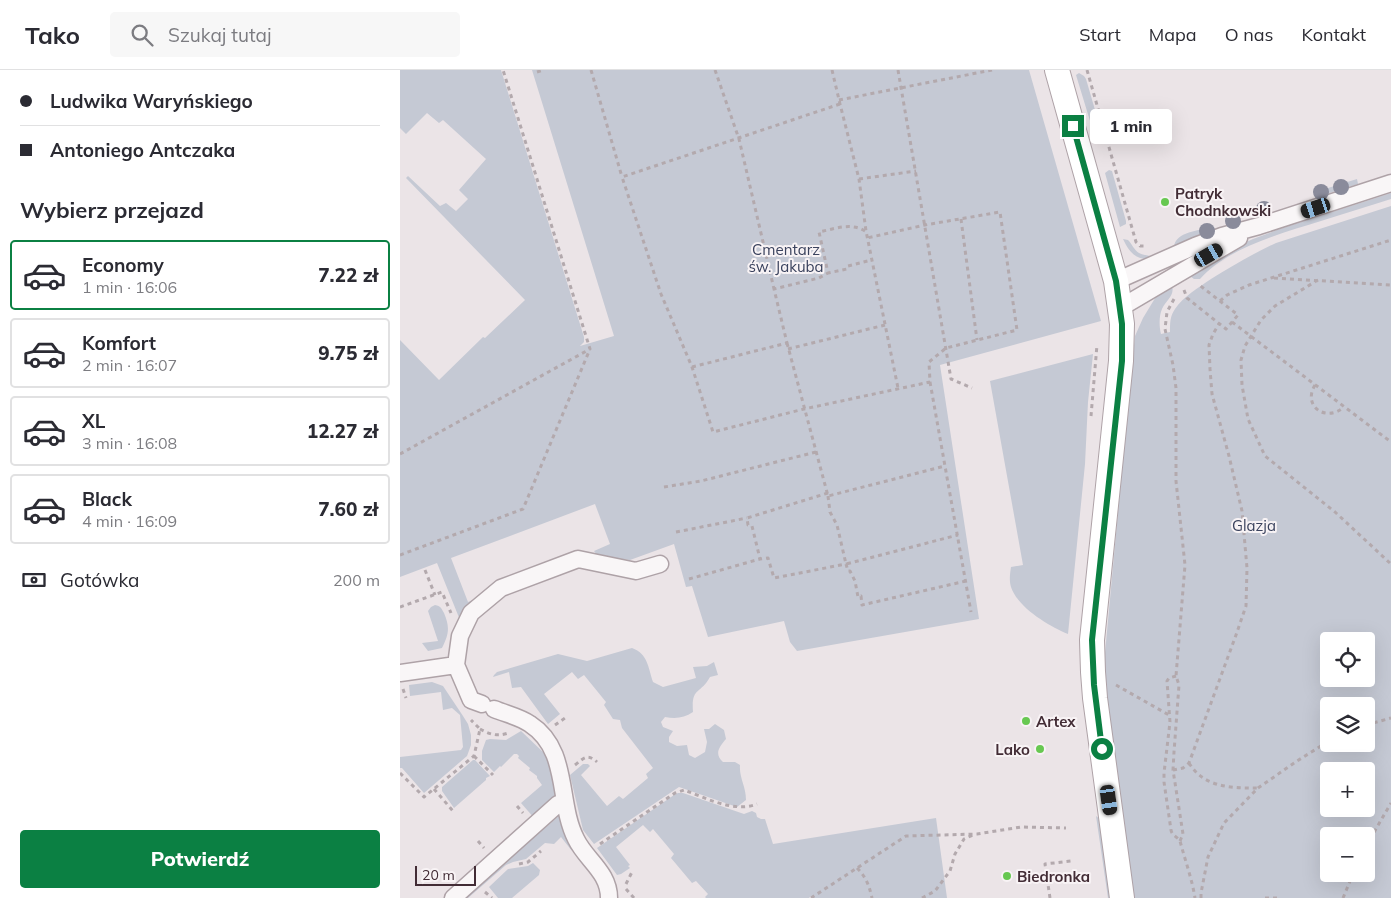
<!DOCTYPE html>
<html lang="pl">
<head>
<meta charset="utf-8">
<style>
	:root { --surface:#fff; --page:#f7f7f7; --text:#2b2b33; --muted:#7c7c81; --line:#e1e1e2; --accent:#0b8043 }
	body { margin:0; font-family:Mulish,sans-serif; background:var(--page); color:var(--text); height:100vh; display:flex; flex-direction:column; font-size:19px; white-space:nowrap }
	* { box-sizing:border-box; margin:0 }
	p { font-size:16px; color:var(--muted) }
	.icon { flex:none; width:28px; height:28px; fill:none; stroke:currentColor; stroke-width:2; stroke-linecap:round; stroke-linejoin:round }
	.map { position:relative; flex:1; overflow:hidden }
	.side { display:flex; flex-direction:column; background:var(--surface); width:400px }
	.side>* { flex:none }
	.hud { display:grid; align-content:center; height:110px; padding:0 20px; background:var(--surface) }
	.fabs { position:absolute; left:920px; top:562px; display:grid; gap:10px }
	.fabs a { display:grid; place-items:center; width:55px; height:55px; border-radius:5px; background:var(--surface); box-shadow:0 5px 20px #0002; font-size:25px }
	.scale { position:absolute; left:15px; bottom:12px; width:61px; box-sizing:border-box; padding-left:5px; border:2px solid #422c35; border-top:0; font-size:14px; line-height:18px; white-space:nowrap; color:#422c35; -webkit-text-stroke:4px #f8f3f5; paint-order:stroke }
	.end { position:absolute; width:22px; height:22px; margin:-11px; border:6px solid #0b8043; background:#fff; box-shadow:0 0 0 2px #fff }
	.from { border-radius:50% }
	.bubble { position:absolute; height:35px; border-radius:5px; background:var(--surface); box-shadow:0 5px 20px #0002; font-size:16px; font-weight:800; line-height:35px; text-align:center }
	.car { position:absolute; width:15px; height:30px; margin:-15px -8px; border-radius:6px; box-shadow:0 0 4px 1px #0007; background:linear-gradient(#222 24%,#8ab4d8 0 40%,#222 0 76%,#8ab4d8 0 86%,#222 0) }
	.hud b { display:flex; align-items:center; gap:18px; height:48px; font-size:19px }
	.hud b+b { border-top:1px solid var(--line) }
	.hud i { width:12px; height:12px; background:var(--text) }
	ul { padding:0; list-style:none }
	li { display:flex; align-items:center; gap:15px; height:70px; margin:0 10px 8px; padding:0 10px; border:2px solid var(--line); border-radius:5px }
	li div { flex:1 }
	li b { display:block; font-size:19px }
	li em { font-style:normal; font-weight:800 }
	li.current { border-color:var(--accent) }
	li>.icon { width:45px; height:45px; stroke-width:1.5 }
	h2 { padding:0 20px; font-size:22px; line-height:60px }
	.pay { display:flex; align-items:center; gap:12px; height:55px; padding:0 20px; font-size:19px }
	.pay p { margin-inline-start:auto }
	.cta { display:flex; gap:10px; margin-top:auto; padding:10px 20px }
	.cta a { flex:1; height:58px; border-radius:5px; background:var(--accent); color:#fff; font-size:20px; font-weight:800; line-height:58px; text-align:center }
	header { display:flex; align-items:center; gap:30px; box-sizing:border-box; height:70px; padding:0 25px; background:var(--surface); border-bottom:1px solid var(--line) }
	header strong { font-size:24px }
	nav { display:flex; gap:28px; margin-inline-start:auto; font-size:18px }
	.search { width:350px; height:45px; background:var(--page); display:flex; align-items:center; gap:12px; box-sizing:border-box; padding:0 18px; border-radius:5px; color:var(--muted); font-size:19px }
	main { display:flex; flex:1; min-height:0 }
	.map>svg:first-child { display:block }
</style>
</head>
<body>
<header>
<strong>Tako</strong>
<div class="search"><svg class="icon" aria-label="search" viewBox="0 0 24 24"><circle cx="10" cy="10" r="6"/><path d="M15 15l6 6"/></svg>Szukaj tutaj</div>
<nav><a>Start</a><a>Mapa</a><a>O nas</a><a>Kontakt</a></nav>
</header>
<main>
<section class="side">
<div class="hud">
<b><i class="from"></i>Ludwika Waryńskiego</b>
<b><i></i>Antoniego Antczaka</b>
</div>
<h2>Wybierz przejazd</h2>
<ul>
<li class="current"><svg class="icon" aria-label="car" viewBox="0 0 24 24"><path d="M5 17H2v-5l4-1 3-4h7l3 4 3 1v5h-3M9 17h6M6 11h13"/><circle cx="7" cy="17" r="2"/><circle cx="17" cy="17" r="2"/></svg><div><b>Economy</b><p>1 min · 16:06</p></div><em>7.22 zł</em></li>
<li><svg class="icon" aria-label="car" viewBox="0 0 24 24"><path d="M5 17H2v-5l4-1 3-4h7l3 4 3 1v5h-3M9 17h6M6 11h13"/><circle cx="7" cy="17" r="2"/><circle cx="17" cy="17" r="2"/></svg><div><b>Komfort</b><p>2 min · 16:07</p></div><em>9.75 zł</em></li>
<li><svg class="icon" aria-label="car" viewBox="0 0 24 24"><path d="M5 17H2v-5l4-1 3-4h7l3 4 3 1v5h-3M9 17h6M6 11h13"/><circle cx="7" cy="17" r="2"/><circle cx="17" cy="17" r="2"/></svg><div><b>XL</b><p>3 min · 16:08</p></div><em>12.27 zł</em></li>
<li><svg class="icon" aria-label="car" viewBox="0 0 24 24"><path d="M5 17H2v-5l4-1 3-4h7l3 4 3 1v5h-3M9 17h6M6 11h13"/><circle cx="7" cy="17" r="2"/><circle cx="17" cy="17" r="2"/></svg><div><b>Black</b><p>4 min · 16:09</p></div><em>7.60 zł</em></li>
</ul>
<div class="pay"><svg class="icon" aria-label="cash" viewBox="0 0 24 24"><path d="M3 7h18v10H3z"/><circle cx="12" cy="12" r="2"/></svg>Gotówka<p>200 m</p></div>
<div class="cta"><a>Potwierdź</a></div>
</section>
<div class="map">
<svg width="991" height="828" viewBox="0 0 991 828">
	<rect width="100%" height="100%" fill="#ebe4e7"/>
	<path fill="#c5c9d4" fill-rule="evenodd" d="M 0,0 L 101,0 L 184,267 L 184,272 L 180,276 L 214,266 L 132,0 L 629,0 L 701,251 L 540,295 L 579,549 L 397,581 L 390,572 L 384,551 L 308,567 L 292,516 L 286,517 L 274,474 L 230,490 L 202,487 L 197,485 L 194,481 L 210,474 L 195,434 L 51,488 L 68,532 L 80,527 L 60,550 L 37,493 L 0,507 L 0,270 L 39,310 L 83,267 L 85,268 L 125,230 L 6,108 L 8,106 L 40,136 L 46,133 L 56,141 L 68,129 L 59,120 L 86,89 L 43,50 L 39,53 L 27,43 L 6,64 L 0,58 Z
		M 679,3 L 684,6 L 686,9 L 702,64 L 694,64 L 676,5 Z
		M 709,100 L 712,101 L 726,151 L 726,154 L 720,157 L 705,103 Z
		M 957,109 L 958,114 L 923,125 L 915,122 Z
		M 991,123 L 991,129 C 968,136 944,144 921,151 C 882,163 827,178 800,209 L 794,209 L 787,204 L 824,182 L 853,169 L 877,160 Z
		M 991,136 L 991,828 L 734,828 L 705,622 L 705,583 L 731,302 L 735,266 L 743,248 L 757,225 L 772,216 C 775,226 766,230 762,239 C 759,246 759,256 761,264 L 770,262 C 770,253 770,246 775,239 C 784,226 798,218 811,209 C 832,196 854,183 876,173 ZM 929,571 L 966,571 L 966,609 L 929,609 ZM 929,636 L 966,636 L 966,674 L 929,674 ZM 929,701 L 966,701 L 966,739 L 929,739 ZM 929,766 L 966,766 L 966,804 L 929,804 Z
		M 807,158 L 804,167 L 774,178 C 774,163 796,161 807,158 Z
		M 723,169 L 728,170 C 732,174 734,180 739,183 C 745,186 751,185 756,188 C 738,192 730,184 723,169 Z
		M 693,284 L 688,332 L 685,394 L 668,564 C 649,556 618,538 611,517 C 609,510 610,504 611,497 L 623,495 L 590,311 Z
		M 35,535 C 41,536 41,538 44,543 C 50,557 49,564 42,578 L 28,581 L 22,573 L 38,571 L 28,541 L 31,537 Z
		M 232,578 C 248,584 248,597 253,612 L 263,617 L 296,608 L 293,597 L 307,596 L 314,592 L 318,605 L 310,607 C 300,625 291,617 293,642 C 284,648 276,649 265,647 L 261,652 L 263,657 L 273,661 L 269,667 L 269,672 L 277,676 L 287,675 L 289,685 L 295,688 L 305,682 L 307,672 L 304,659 L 309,659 L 315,654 L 324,660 L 326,669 C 319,677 314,684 323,692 L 335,692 L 340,695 C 339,708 346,716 346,730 L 337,737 L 279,717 L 194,774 L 183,760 L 170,705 L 183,694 L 188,694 L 190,696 L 181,705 L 207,736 L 219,726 L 223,729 L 248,708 L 246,704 L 253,698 L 222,658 L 220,650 L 213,649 L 204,635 L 206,632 L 184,605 L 178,609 L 172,602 L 144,624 L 160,644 L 148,654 L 121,617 L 112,618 L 109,602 L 93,607 L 94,605 L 97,602 L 158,584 L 187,591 Z
		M 32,612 L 43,616 L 63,646 L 68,654 L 71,665 L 71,675 L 67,686 L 24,723 L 2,698 L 0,698 L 0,687 L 61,680 L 63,677 L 60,645 L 52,638 L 43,640 L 41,622 L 10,626 L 9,615 Z
		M 121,661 L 143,682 L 150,694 L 156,722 L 150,736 L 135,749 L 121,733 L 142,715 L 137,708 L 137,706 L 129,700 L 130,698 L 118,688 L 119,686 L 117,684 L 114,684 L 101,697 L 100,696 L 94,702 L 82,690 L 82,681 L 86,670 L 90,669 L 106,670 Z
		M 73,690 L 75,690 L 90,706 L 86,708 L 86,710 L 54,738 L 42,721 L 42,717 Z
		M 278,723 L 283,723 L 344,744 L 352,741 L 356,743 L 357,747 L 361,749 L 365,749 L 373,774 L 536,748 L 547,828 L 412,828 L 411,826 L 409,828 L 306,828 L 305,827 L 308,824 L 296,811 L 292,813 L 271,788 L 274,784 L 253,759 L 250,762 L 243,755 L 216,777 L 230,795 L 228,796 L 230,798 L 221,804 L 217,805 L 197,778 L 274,725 Z
		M 161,744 L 172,781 L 161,767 L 154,774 L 145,773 L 126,789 L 113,792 L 106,795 L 68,828 L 64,828 Z
		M 696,746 L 701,750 L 712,828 L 708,828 Z
		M 133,793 L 140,800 L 139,805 L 112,828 L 98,828 L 89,817 L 108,799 L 128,796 Z"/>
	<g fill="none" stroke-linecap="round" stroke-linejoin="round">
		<g stroke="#aea2a7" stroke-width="19">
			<path id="street" d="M 716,211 L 795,176 L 822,166 L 859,156 L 991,113
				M 720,238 L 839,168
				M 56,595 L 60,566 L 71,543 L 101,518 L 178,489 L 236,501 L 260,494
				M 0,603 L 56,595 L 71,630 L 82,634
				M 94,639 C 106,644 120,647 130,654 C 170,680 157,732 176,769 C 186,790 209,802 209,828
				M 53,828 L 158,734"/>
		</g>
		<g stroke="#aea2a7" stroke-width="26">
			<path id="secondary" d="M 657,0 L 716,211 L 722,254 L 721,291 L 692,570 L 693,602 L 695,628 L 722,828"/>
		</g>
		<path stroke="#b3a9ad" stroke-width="3" stroke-dasharray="4 4" stroke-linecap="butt" d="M 191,0 L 222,107
			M 315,0 L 339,69 L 374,219
			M 432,0 L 440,34 L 459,109 L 466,161 L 498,318
			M 498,0 L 551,309 L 572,318
			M 687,0 L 736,172 L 740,176 L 746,176
			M 137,2 L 144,0
			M 439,30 L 592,0
			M 440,34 L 222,107 L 261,224 L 292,297 L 313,362 L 404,339 L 530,312 L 529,292 L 546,278 L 617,260 L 600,142 L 525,155 L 467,168
			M 459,109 L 516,101
			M 561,149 L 577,270
			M 465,161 C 451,152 434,159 419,162 L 428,203 L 447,199 L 448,196 L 471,190
			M 874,208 L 991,215
			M 918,210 L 875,236 L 861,250 L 845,276 L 841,290 L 842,315 L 848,349 L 865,386 L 935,442 L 991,494
			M 784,220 L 787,228 L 826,259 L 838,245 L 798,214
			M 774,229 L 767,242 L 765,259 L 773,295 L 776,318 L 776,411 L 785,495 L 776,606 L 779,615 L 774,682 L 773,700 L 783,764 L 780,771
			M 820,231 L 827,225 L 849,215 L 991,170
			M 832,252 L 991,372
			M 387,273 L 428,426 L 545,396
			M 388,279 L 485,255
			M 292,297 L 387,273 L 374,219 L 419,208 L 428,203
			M 530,312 L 571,542
			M 915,315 C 902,336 926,353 944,337
			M 691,346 L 697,275
			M 0,384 L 190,279 L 103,0
			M 264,417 L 301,411 L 416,382
			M 428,423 L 347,448 L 348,455 L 352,456 L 360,489 L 368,488 L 374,508 L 446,494 L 448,501 L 450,501 L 455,511 L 458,527 L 461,526 L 462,535 L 566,511
			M 428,426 L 430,442 L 437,455 L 446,494 L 558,465
			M 276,462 L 347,448
			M 0,485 L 123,439 L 190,279
			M 25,500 L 35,525
			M 289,509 L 360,489
			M 0,537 L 42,522 L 51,543
			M 776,606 L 769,608 L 767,611 L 770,652 L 764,703 L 764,712 L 771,760 C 772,766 778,767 780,771 C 785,790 792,809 795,828
			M 716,615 L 769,645
			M 3,619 L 6,628
			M 155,655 L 165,648
			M 966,655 L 991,648
			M 80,659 C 89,664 97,667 108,663
			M 74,686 L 93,705
			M 789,693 C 804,718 832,718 857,718
			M 175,695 C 184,688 187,683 197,692
			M 773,700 L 783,698 L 789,693 L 836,565 L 846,536 L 847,498 L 842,441 L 829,386 L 812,324 L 810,299 L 809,275 L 813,264 L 819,254
			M 0,703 L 24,727 L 74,686 L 80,659 L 71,650
			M 34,719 L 53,741
			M 117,736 L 123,743
			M 78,771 L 84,778
			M 200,774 L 275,723 L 284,720 C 306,728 334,743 357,734
			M 966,776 L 991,733
			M 119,794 L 128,792 L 141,781
			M 457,798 C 466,807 469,815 472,828
			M 226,814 L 233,800
			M 226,819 L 234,828
			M 85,822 L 92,828
			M 411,828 L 506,766 L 577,764 L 621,757 L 666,758
			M 522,828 L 535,821 L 550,801 L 555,784 L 564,769 L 575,764
			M 650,828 L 645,794 L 671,791
			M 801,828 L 801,823 L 808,787 L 824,753 L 858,718 L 897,691 L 929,671
			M 865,828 L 877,828
			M 943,828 L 953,804"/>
		<use href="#street" stroke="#f9f6f7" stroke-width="16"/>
		<use href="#secondary" stroke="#fff" stroke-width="24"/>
	</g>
	<g fill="#8a8b9b">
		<circle cx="941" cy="117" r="8"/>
		<circle cx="921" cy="122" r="8"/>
		<circle cx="864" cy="139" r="8"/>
		<circle cx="833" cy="151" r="8"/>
		<circle cx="807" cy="161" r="8"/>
	</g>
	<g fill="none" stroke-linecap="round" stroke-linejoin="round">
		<path stroke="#0b8043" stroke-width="6" d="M 673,56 L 716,211 L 722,254 L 722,291 L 692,570 L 694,615 L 702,679"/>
	</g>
	<g fill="#67c851" stroke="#f8f3f5" stroke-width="2">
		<circle cx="765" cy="132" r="5"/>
		<circle cx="626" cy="651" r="5"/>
		<circle cx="640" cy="679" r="5"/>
		<circle cx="607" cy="806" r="5"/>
	</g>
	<g text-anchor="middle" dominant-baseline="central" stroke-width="4" stroke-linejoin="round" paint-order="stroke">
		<g font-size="15" font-weight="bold" fill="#422c35" stroke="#f8f3f5" text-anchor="start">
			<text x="775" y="123">Patryk<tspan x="775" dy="17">Chodnkowski</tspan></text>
			<text x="636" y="651">Artex</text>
			<text x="630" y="679" text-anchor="end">Lako</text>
			<text x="617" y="806">Biedronka</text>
		</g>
		<g font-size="15" fill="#3a425d" stroke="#f8f3f5">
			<text x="386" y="179">Cmentarz<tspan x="386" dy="17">św. Jakuba</tspan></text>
			<text x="854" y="455">Glazja</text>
		</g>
	</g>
</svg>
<div class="fabs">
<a><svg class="icon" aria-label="locate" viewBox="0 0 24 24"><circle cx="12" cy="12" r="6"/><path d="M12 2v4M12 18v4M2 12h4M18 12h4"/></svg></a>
<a><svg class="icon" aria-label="layers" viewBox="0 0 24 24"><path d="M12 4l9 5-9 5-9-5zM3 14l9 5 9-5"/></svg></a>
<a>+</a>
<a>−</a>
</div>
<div class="scale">20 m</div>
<i class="end from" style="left:702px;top:679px"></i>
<i class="end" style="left:673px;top:56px"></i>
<div class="bubble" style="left:690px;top:39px;width:82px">1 min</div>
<i class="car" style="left:916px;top:138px;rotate:252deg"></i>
<i class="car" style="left:809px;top:185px;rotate:60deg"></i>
<i class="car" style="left:709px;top:730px;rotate:172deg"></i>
</div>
</main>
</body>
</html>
